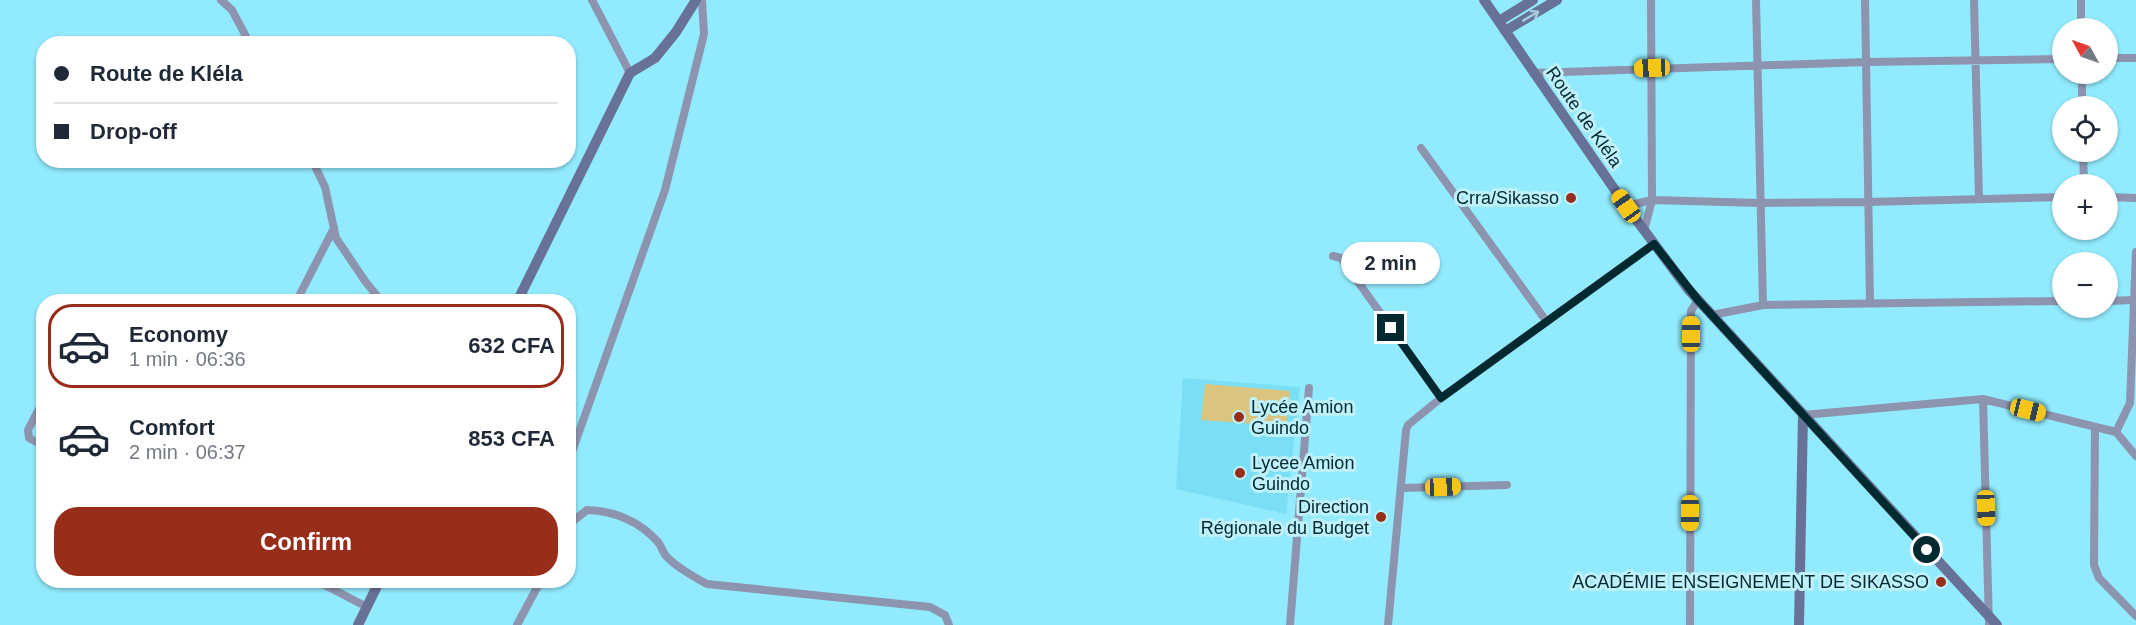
<!DOCTYPE html>
<html lang="en">
<head>
<meta charset="utf-8">
<style>
	:root { --surface:#fff; --page:#f2f2f3; --text:#1f2937; --muted:#747a83; --line:#e0e1e3; --accent:#982e1a }
	body { margin:0; font-family:Helvetica,sans-serif; background:var(--page); color:var(--text); height:100vh; display:flex; flex-direction:column; font-size:22px; white-space:nowrap }
	* { box-sizing:border-box; margin:0 }
	p { font-size:20px; color:var(--muted) }
	.icon { flex:none; width:33px; height:33px; fill:none; stroke:currentColor; stroke-width:2; stroke-linecap:round; stroke-linejoin:round }
	.map { position:relative; flex:1; overflow:hidden }
	.sheet { position:absolute; left:36px; top:294px; width:540px; height:294px; display:flex; flex-direction:column; background:var(--surface); border-radius:24px; box-shadow:0 2px 4px #0004 }
	.sheet>* { flex:none }
	.hud { position:absolute; left:36px; top:36px; width:540px; height:132px; border-radius:24px; box-shadow:0 2px 4px #0004; display:grid; align-content:center; height:132px; padding:0 18px; background:var(--surface) }
	.needle { width:39px; rotate:310deg }
	.controls { position:absolute; left:2052px; top:18px; display:grid; gap:12px }
	.controls a { display:grid; place-items:center; width:66px; height:66px; border-radius:50%; background:var(--surface); box-shadow:0 2px 4px #0004; font-size:30px }
	.end { position:absolute; width:27px; height:27px; margin:-14px; border:8px solid #012930; background:#fff; box-shadow:0 0 0 3px #fff }
	.from { border-radius:50% }
	.bubble { position:absolute; height:42px; border-radius:21px; background:var(--surface); box-shadow:0 2px 4px #0004; font-size:20px; font-weight:700; line-height:42px; text-align:center }
	.car { position:absolute; width:18px; height:36px; margin:-18px -9px; border-radius:8px; box-shadow:0 0 4px 2px #0007; background:linear-gradient(#f5c518 24%,#345 0 40%,#f5c518 0 76%,#345 0 86%,#f5c518 0) }
	.hud b { display:flex; align-items:center; gap:21px; height:57px; font-size:22px }
	.hud b+b { border-top:2px solid var(--line) }
	.hud i { width:15px; height:15px; background:var(--text) }
	ul { padding:10px 0 0; list-style:none }
	li { display:flex; align-items:center; gap:18px; height:84px; margin:0 12px 9px; padding:0 6px; border:3px solid transparent; border-radius:24px }
	li div { flex:1 }
	li b { display:block; font-size:22px }
	li em { font-style:normal; font-weight:700 }
	li.current { border-color:var(--accent) }
	li>.icon { width:54px; height:54px; stroke-width:1.5 }
	.cta { display:flex; gap:12px; margin-top:auto; padding:12px 18px }
	.cta a { flex:1; height:69px; border-radius:24px; background:var(--accent); color:#fff; font-size:24px; font-weight:700; line-height:69px; text-align:center }
	.map>svg:first-child { display:block }
</style>
</head>
<body>
<div class="map">
<svg width="2136" height="625" viewBox="0 0 2136 625">
	<rect width="100%" height="100%" fill="#91eafd"/>
	<path fill="#7adff5" d="M 1183,378 L 1300,387 L 1286,514 L 1176,489 Z"/>
	<path fill="#d9c580" d="M 1205,384 L 1290,391 L 1287,426 L 1201,420 Z"/>
	<g fill="none" stroke-linecap="round" stroke-linejoin="round">
		<path stroke="#8d94af" stroke-width="8" d="M 221,0 L 232,10 L 250,44
			M 592,0 L 630,73
			M 1756,0 L 1763,305
			M 1865,0 L 1870,303
			M 1974,0 L 1979,199
			M 2081,0 L 2081,28
			M 2108,58 L 2136,58
			M 1533,73 L 1866,62 L 2062,59
			M 2082,74 L 2082,106
			M 1421,148 L 1547,322
			M 2083,152 L 2084,184
			M 312,160 L 325,187 L 336,238 L 365,281 L 382,302
			M 2108,197 L 2136,198
			M 1626,206 L 1652,200 L 1760,203 L 1868,202 L 2062,197
			M 1644,231 L 1652,200 L 1651,0
			M 1333,256 L 1341,258 L 1441,398
			M 2108,301 L 2134,300
			M 296,302 L 334,228
			M 1712,315 L 1763,305 L 2062,301
			M 44,399 L 28,430 L 29,438 L 44,446
			M 1983,399 L 1989,625
			M 1803,415 L 1983,399 L 2116,432 L 2136,456
			M 2095,427 L 2094,565 L 2099,578 L 2136,616
			M 2116,432 L 2130,403 L 2136,252
			M 568,463 L 665,190 L 704,34 L 702,0
			M 1401,488 L 1507,485
			M 568,525 L 587,510 C 615,511 639,521 658,542 C 662,547 663,554 668,558 C 679,569 694,577 707,584 L 930,607 L 945,615 L 949,625
			M 315,580 L 367,607
			M 517,625 L 541,580
			M 1290,625 L 1309,388
			M 1388,625 L 1406,430 L 1408,425 L 1441,398 L 1654,244
			M 1690,625 L 1691,311 L 1698,300"/>
		<path stroke="#687298" stroke-width="10" d="M 1484,0 L 1626,206 L 1688,289 L 1997,625
			M 1499,21 L 1533,0
			M 1505,31 L 1557,0
			M 517,302 L 630,73 L 655,58 L 676,32 L 696,0
			M 358,625 L 380,580
			M 1799,625 L 1803,415"/>
	</g>
	<defs><path id="oneway-shaft" d="M-6 0H5M1.5-3L5.5 0L1.5 3" fill="none" stroke-width="1.6" stroke-linecap="round" stroke-linejoin="round" transform="scale(1.5)"/></defs>
	<use stroke="#a5cbde" href="#oneway-shaft" transform="translate(1531 16) rotate(-31)"/>
	<g fill="none" stroke-linecap="round" stroke-linejoin="round">
		<path stroke="#012930" stroke-width="8" d="M 1391,328 L 1441,398 L 1654,244 L 1698,300 L 1927,550"/>
	</g>
	<g fill="#982e1a" stroke="#bff1fc" stroke-width="2">
		<circle cx="1571" cy="198" r="6"/>
		<circle cx="1239" cy="417" r="6"/>
		<circle cx="1240" cy="473" r="6"/>
		<circle cx="1381" cy="517" r="6"/>
		<circle cx="1941" cy="582" r="6"/>
	</g>
	<g text-anchor="middle" dominant-baseline="central" stroke-width="6" stroke-linejoin="round" paint-order="stroke">
		<g font-size="18" fill="#012930" stroke="#bff1fc">
			<text transform="translate(1584 117) rotate(55)">Route de Kléla</text>
		</g>
		<g font-size="18" fill="#012930" stroke="#bff1fc" text-anchor="end">
			<text x="1559" y="198">Crra/Sikasso</text>
			<text x="1251" y="407" text-anchor="start">Lycée Amion<tspan x="1251" dy="21">Guindo</tspan></text>
			<text x="1252" y="463" text-anchor="start">Lycee Amion<tspan x="1252" dy="21">Guindo</tspan></text>
			<text x="1369" y="507">Direction<tspan x="1369" dy="21">Régionale du Budget</tspan></text>
			<text x="1929" y="582">ACADÉMIE ENSEIGNEMENT DE SIKASSO</text>
		</g>
	</g>
</svg>
<div class="controls">
<a><svg class="needle" viewBox="-14 -14 28 28"><path d="M0-13l5 13h-10z" fill="#e53935"/><path d="M0 13l5-13h-10z" fill="#747a83"/></svg></a>
<a><svg class="icon" aria-label="locate" viewBox="0 0 24 24"><circle cx="12" cy="12" r="6"/><path d="M12 2v4M12 18v4M2 12h4M18 12h4"/></svg></a>
<a>+</a>
<a>−</a>
</div>
<i class="end from" style="left:1927px;top:550px"></i>
<i class="end" style="left:1391px;top:328px"></i>
<div class="bubble" style="left:1341px;top:242px;width:99px">2 min</div>
<i class="car" style="left:1652px;top:68px;rotate:268deg"></i>
<i class="car" style="left:1626px;top:206px;rotate:325deg"></i>
<i class="car" style="left:1691px;top:334px;rotate:0deg"></i>
<i class="car" style="left:2028px;top:410px;rotate:104deg"></i>
<i class="car" style="left:1443px;top:487px;rotate:88deg"></i>
<i class="car" style="left:1986px;top:508px;rotate:178deg"></i>
<i class="car" style="left:1690px;top:513px;rotate:180deg"></i>
<div class="hud">
<b><i class="from"></i>Route de Kléla</b>
<b><i></i>Drop-off</b>
</div>
<section class="sheet">
<ul>
<li class="current"><svg class="icon" aria-label="car" viewBox="0 0 24 24"><path d="M5 17H2v-5l4-1 3-4h7l3 4 3 1v5h-3M9 17h6M6 11h13"/><circle cx="7" cy="17" r="2"/><circle cx="17" cy="17" r="2"/></svg><div><b>Economy</b><p>1 min · 06:36</p></div><em>632 CFA</em></li>
<li><svg class="icon" aria-label="car" viewBox="0 0 24 24"><path d="M5 17H2v-5l4-1 3-4h7l3 4 3 1v5h-3M9 17h6M6 11h13"/><circle cx="7" cy="17" r="2"/><circle cx="17" cy="17" r="2"/></svg><div><b>Comfort</b><p>2 min · 06:37</p></div><em>853 CFA</em></li>
</ul>
<div class="cta"><a>Confirm</a></div>
</section>
</div>
</body>
</html>
